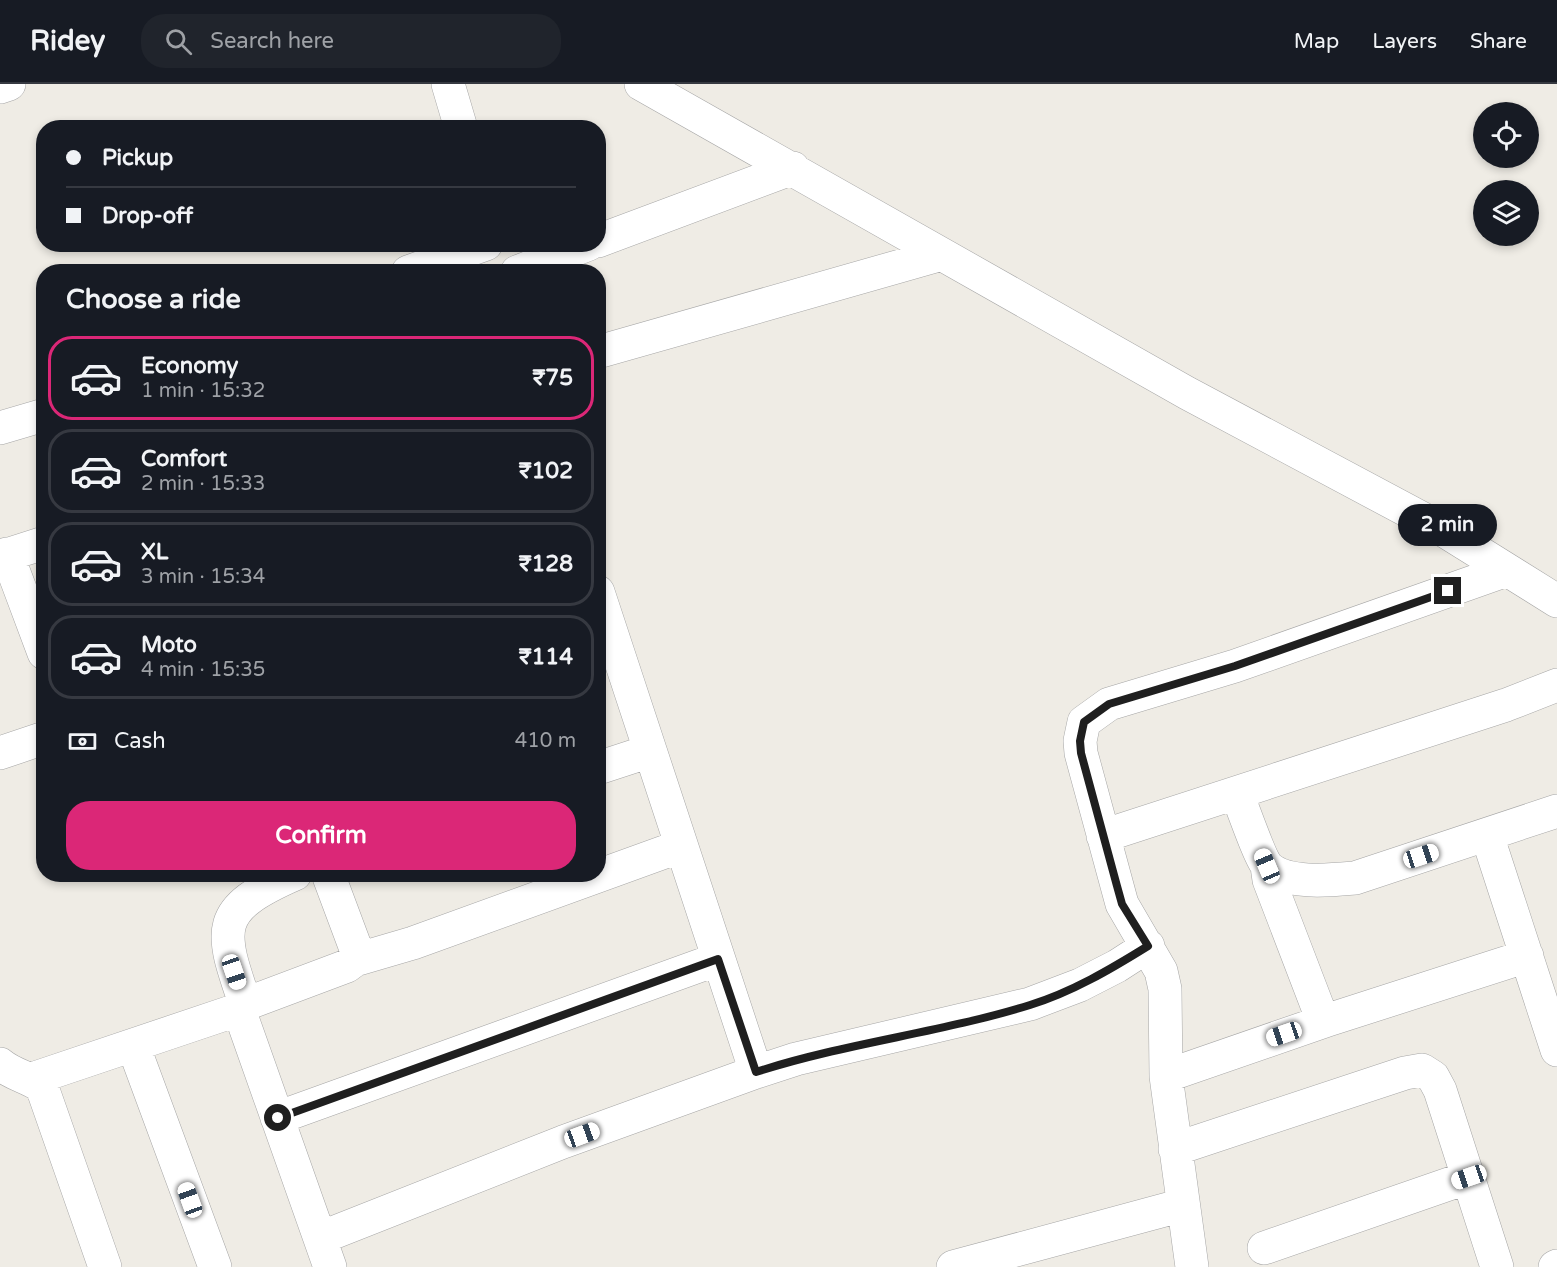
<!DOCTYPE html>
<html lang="en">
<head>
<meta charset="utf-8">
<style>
	:root { --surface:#171b24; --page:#20242c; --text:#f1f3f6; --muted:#9ea1a6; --line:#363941; --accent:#db2777 }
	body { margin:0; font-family:"Varela Round",sans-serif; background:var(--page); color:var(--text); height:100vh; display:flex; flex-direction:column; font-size:22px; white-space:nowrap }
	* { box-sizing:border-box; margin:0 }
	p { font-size:20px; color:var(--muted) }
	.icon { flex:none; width:33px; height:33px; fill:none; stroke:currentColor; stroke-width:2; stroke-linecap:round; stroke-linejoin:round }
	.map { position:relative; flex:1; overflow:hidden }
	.side { position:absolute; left:36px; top:180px; width:570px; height:618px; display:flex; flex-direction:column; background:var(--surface); border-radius:24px; box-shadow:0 3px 9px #0003 }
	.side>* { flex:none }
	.guide { position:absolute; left:36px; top:36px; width:570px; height:132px; border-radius:24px; box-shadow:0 3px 9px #0003; display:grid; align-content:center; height:132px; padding:0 30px; background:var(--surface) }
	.tools { position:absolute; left:1473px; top:18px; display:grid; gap:12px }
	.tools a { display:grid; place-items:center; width:66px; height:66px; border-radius:50%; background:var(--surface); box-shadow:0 3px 9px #0003; font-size:30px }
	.end { position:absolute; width:27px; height:27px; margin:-14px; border:8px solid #1f1f1f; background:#fff; box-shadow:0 0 0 3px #fff }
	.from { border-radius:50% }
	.bubble { position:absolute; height:42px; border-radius:21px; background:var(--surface); box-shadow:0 3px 9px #0003; font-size:20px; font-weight:700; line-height:42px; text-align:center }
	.car { position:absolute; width:18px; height:36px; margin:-18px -9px; border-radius:8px; box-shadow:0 0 4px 2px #0007; background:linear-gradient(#fff 24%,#345 0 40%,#fff 0 76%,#345 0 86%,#fff 0) }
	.guide b { display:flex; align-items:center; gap:21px; height:57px; font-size:22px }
	.guide b+b { border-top:2px solid var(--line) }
	.guide i { width:15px; height:15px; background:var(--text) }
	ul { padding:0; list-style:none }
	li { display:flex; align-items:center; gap:18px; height:84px; margin:0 12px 9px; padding:0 18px; border:3px solid var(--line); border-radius:24px }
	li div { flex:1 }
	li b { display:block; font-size:22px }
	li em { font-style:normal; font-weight:700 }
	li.on { border-color:var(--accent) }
	li>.icon { width:54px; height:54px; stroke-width:1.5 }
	h2 { padding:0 30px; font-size:27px; line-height:72px }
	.pay { display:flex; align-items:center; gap:15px; height:66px; padding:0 30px; font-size:22px }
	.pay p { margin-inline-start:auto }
	.cta { display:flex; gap:12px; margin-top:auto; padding:12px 30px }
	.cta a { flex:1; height:69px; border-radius:24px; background:var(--accent); color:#fff; font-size:24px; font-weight:700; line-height:69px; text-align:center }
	header { display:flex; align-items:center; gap:36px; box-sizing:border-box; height:84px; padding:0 30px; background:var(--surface); border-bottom:2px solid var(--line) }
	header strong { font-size:28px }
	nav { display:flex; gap:33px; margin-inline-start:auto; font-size:21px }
	.search { width:420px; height:54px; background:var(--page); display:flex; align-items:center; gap:15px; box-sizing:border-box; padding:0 21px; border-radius:24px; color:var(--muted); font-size:22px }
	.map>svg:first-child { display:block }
</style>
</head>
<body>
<header>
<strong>Ridey</strong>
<div class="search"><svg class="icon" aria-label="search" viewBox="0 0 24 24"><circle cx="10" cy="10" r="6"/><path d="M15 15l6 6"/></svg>Search here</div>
<nav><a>Map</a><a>Layers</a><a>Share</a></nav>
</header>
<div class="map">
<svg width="1557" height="1183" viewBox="0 0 1557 1183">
	<rect width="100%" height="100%" fill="#efece5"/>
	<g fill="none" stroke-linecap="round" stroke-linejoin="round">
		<g stroke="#a6a6a6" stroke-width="34">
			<path id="minor" d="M 448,0 L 461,44
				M 641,0 L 1187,309 L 1440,444 L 1557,517
				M 0,3 L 9,0
				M 598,157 L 793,84
				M 408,188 L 486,160
				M 517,188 L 589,160
				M 598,268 L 939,171
				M 0,344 L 44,331
				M 7,470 L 44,569
				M 0,473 L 44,459
				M 598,508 L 756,988
				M 0,669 L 44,654
				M 598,684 L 650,667
				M 1237,710 C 1243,724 1260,775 1268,783 C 1287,801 1332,796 1355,794 L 1557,727
				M 1487,751 L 1557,966
				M 1103,752 L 1506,621 L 1557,601
				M 1267,782 L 1269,796 L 1323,937
				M 328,790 L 356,865 L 355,876 L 347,882 L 251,918 L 243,924 L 242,934 L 330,1183
				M 355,876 L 413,859 L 681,762
				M 246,922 C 219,844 213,826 295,790
				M 133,961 L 215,1183
				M 0,980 C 13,991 29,993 42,1003 L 105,1183
				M 1166,992 L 1328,936 L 1527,872
				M 32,995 L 243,924
				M 277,1034 L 718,875
				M 1175,1065 L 1405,989 L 1422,986 L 1433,993 L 1440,1006 L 1497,1183
				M 320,1154 L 563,1058 L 756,988 L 796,975 L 1030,920 L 1080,901 L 1117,882 L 1148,862
				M 1264,1164 L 1469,1093
				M 953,1183 L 1183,1121
				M 1192,1183 L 1166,992 L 1165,905 L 1161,887 L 1122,820 L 1081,669 L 1080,657 L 1084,638 L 1109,620 L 1235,582 L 1507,486
				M 1555,1183 L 1557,1182"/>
		</g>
		<use href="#minor" stroke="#fff" stroke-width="33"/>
	</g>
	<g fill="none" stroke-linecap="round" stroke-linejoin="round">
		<path stroke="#1f1f1f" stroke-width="8" d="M 278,1034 L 718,875 L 756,988 C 845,959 940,949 1030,921 C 1072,908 1111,885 1148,862 L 1122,820 L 1117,802 L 1081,669 L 1080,657 L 1084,638 L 1109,620 L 1235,582 L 1448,507"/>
	</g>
</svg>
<div class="tools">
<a><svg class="icon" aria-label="locate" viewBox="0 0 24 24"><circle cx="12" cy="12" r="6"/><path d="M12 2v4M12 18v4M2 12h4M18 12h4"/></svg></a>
<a><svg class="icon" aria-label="layers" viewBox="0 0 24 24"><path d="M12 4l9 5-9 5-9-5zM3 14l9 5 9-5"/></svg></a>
</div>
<i class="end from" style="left:278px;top:1034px"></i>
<i class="end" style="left:1448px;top:507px"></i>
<div class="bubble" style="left:1398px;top:420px;width:99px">2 min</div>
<i class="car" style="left:1421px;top:772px;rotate:72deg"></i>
<i class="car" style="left:1267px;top:782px;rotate:337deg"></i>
<i class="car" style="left:234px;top:888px;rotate:161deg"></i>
<i class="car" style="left:1284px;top:950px;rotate:251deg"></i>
<i class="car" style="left:582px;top:1051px;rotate:70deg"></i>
<i class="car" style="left:1469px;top:1093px;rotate:251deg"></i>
<i class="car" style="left:190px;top:1116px;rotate:340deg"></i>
<div class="guide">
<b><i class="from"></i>Pickup</b>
<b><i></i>Drop-off</b>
</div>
<section class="side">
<h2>Choose a ride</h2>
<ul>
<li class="on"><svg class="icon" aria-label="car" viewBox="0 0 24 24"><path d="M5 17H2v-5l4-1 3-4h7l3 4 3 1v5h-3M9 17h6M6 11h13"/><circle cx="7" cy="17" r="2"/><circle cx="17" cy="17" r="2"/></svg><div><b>Economy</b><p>1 min · 15:32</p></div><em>₹75</em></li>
<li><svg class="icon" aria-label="car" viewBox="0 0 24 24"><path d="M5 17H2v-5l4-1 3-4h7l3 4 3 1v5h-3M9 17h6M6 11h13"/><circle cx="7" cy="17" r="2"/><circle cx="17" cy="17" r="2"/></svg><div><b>Comfort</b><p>2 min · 15:33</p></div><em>₹102</em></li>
<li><svg class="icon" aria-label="car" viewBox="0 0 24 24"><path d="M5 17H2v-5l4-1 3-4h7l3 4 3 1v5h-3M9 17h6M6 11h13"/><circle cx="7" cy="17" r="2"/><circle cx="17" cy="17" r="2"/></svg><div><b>XL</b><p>3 min · 15:34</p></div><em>₹128</em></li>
<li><svg class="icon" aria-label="car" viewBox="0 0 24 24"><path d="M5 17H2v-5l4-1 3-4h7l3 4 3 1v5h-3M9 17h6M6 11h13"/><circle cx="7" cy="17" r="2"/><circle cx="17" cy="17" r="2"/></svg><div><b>Moto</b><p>4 min · 15:35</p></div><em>₹114</em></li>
</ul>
<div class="pay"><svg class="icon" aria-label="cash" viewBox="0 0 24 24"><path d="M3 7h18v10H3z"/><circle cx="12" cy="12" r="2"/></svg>Cash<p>410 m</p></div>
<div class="cta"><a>Confirm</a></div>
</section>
</div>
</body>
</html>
